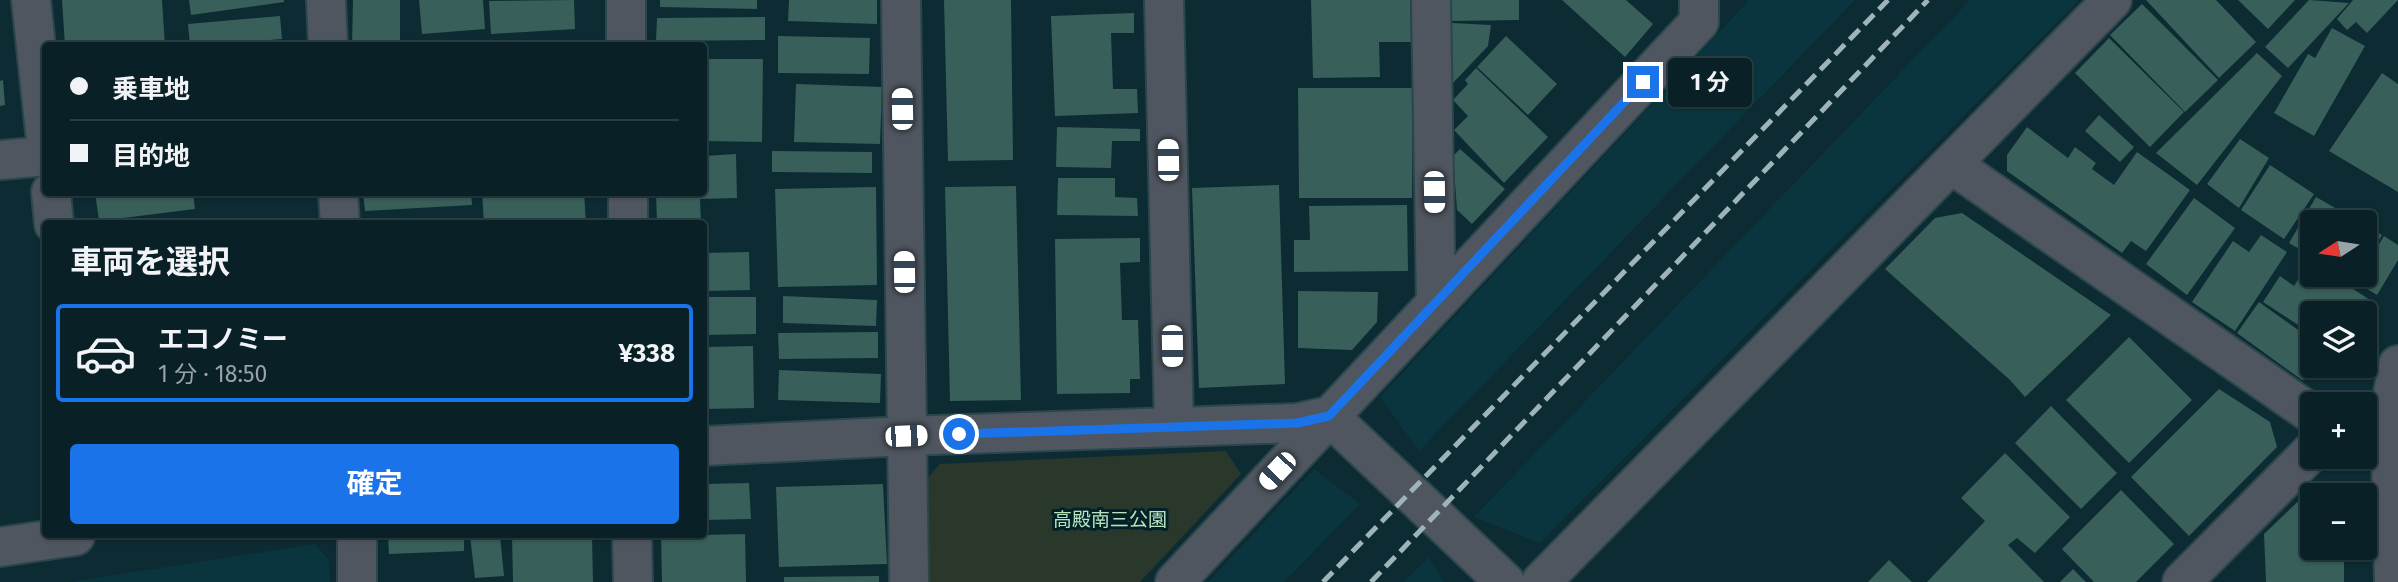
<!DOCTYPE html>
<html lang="ja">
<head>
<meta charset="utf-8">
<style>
	:root { --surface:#092026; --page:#172d32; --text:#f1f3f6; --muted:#99a3a7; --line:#293e43; --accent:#1a73e8 }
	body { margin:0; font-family:"Fira Sans","Noto Sans JP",sans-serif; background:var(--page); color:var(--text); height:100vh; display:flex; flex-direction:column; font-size:26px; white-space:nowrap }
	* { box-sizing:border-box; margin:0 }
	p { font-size:23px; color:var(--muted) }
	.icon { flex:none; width:38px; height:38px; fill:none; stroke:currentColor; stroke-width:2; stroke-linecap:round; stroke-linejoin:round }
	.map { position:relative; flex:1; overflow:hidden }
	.details { position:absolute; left:42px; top:220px; width:665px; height:318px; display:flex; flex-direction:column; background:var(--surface); border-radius:7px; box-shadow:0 2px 5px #0004,0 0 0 2px var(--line) }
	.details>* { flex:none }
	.hud { position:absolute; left:42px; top:42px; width:665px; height:154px; border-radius:7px; box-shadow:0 2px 5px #0004,0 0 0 2px var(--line); display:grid; align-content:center; height:154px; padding:0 28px; background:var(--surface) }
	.needle { width:46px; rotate:258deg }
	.tools { position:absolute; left:2300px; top:210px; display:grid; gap:14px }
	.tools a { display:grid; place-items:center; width:77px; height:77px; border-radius:7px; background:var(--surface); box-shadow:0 2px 5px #0004,0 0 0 2px var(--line); font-size:35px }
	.end { position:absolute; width:32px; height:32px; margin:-16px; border:9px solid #1a73e8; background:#fff; box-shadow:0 0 0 4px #fff }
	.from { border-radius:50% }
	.bubble { position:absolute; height:49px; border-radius:7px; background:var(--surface); box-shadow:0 2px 5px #0004,0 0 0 2px var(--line); font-size:23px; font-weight:700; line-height:49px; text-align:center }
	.car { position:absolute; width:21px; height:42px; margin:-21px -10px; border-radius:9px; box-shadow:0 0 5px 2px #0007; background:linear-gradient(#fff 24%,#345 0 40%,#fff 0 76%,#345 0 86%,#fff 0) }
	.hud b { display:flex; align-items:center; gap:24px; height:66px; font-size:26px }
	.hud b+b { border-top:2px solid var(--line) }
	.hud i { width:18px; height:18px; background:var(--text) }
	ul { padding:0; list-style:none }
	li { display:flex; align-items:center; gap:21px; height:98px; margin:0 14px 10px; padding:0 14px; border:4px solid transparent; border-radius:7px }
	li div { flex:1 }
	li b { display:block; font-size:26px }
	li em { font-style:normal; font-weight:700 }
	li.on { border-color:var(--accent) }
	li>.icon { width:63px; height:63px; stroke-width:1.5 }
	h2 { padding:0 28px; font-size:32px; line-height:84px }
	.action { display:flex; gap:14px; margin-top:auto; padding:14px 28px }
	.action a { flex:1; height:80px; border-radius:7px; background:var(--accent); color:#fff; font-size:28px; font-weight:700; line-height:80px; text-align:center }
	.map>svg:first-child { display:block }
</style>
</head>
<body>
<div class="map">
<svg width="2398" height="582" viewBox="0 0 2398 582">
	<rect width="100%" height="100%" fill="#0c2b32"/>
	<path fill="#0a353f" d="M 1749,0 L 1855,0 L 1419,451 L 1380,397 Z
		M 1970,0 L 2079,0 L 1540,543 L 1474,517 Z
		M 1314,469 L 1360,504 L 1284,582 L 1208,582 Z
		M 315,544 L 329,560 L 330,582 L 69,582 Z
		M 1429,557 L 1444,582 L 1404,582 Z"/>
	<path fill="#2a382b" d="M 1226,451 L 1241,474 L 1140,582 L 927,582 L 924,482 L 940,464 Z"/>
	<path fill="#385f59" d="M 62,0 L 162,0 L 165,46 L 65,46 Z
		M 189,0 L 284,0 L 284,2 L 191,15 Z
		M 353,0 L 400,0 L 400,46 L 352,46 Z
		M 419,0 L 483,0 L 485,29 L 422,34 Z
		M 574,0 L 575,29 L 491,34 L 489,1 Z
		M 660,0 L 757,0 L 757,9 L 660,7 Z
		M 789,0 L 877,0 L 877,24 L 788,21 Z
		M 944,0 L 1011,0 L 1013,160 L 948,161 Z
		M 1311,0 L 1410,0 L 1411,42 L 1379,42 L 1380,77 L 1313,78 Z
		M 1452,0 L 1519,0 L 1519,20 L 1452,21 Z
		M 1562,0 L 1626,0 L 1653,24 L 1625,57 Z
		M 2146,0 L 2216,0 L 2256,42 L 2219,78 Z
		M 2238,0 L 2295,0 L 2268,29 Z
		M 2309,0 L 2349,3 L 2288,68 L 2265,47 Z
		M 2353,0 L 2398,0 L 2367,33 L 2356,22 L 2347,30 L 2337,19 Z
		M 2142,4 L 2218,80 L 2185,112 L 2110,35 Z
		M 1134,13 L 1134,33 L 1111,33 L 1113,89 L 1137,89 L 1138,113 L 1055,116 L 1051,16 Z
		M 280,16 L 282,39 L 190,46 L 188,24 Z
		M 765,17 L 765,40 L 656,41 L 657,18 Z
		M 1452,23 L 1491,25 L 1488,46 L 1452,84 Z
		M 2332,28 L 2365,46 L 2314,136 L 2274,113 L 2308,54 L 2315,58 Z
		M 778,36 L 870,38 L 869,74 L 778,73 Z
		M 1506,36 L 1557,84 L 1528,115 L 1477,67 Z
		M 2109,38 L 2184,112 L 2150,147 L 2075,73 Z
		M 595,40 L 595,46 L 548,46 L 548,44 Z
		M 2257,53 L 2282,76 L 2197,185 L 2156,153 Z
		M 704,59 L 763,59 L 762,142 L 704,141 Z
		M 1476,68 L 1548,137 L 1504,183 L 1454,130 L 1468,116 L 1453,100 L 1468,84 L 1465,80 Z
		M 2382,73 L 2398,84 L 2398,192 L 2329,151 Z
		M 3,80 L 5,105 L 0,106 L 0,81 Z
		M 796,84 L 882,87 L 880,144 L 794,142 Z
		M 1298,88 L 1413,88 L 1412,198 L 1299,198 Z
		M 2099,115 L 2134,147 L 2120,162 L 2085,131 Z
		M 1057,127 L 1140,129 L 1140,141 L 1112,141 L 1111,168 L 1056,167 Z
		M 2027,127 L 2068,158 L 2075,147 L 2096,163 L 2092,169 L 2114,185 L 2137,152 L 2190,190 L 2146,251 L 2131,241 L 2122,253 L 2007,171 L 2007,155 Z
		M 2240,139 L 2269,158 L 2239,208 L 2207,184 Z
		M 1460,149 L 1505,189 L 1472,224 L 1457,210 L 1453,156 Z
		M 772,151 L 872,152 L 872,173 L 772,172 Z
		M 736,154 L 737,198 L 700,199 L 701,224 L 657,224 L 656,192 L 704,192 L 704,156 Z
		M 2270,165 L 2314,194 L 2284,239 L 2241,210 Z
		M 1058,178 L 1115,178 L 1115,197 L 1137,198 L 1138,216 L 1057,215 Z
		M 1279,185 L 1285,384 L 1199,388 L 1192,188 Z
		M 1016,186 L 1021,400 L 950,401 L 945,187 Z
		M 876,187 L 877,285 L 778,287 L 775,189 Z
		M 95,192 L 193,192 L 195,209 L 99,221 Z
		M 363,192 L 471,192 L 472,205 L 365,211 Z
		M 482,192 L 584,192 L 586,224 L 484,224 Z
		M 2316,197 L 2337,209 L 2329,222 L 2312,222 L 2310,255 L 2289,243 Z
		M 2194,198 L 2235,228 L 2187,295 L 2146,264 Z
		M 1407,205 L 1408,271 L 1294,272 L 1294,240 L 1310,240 L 1309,206 Z
		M 2339,210 L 2360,222 L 2332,222 Z
		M 1962,213 L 2111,315 L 2025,397 L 2010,380 L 1885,269 L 1935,218 Z
		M 460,218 L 460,224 L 410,224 L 410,222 Z
		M 2364,225 L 2382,235 L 2364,265 Z
		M 2261,235 L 2287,252 L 2235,331 L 2192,302 L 2233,241 L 2249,252 Z
		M 2384,236 L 2398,245 L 2398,260 L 2377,295 L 2356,282 L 2364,275 L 2364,269 Z
		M 1140,238 L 1140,262 L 1120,263 L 1122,320 L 1138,320 L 1140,379 L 1130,379 L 1130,393 L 1057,394 L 1055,239 Z
		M 749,252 L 750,290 L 704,291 L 704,253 Z
		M 2312,258 L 2312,275 L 2332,275 L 2376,304 L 2364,322 L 2364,313 L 2312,313 L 2312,334 L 2263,302 L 2280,276 L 2294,286 Z
		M 1298,291 L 1378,292 L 1377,322 L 1352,350 L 1298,348 Z
		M 783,296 L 877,300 L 876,326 L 783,323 Z
		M 704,297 L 756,297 L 756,334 L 704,335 Z
		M 2259,302 L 2312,340 L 2312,366 L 2336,366 L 2330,374 L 2302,380 L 2237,333 Z
		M 878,332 L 878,358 L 779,359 L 778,333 Z
		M 2129,337 L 2192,400 L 2129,463 L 2066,400 Z
		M 753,346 L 754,408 L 704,409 L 704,347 Z
		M 779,370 L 881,374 L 880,403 L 778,400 Z
		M 2219,389 L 2270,422 L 2277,447 L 2189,536 L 2131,477 Z
		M 2051,406 L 2117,473 L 2081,509 L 2015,443 Z
		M 2005,453 L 2070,517 L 2035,553 L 2017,538 L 2008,545 L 2044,582 L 1927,582 L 1985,521 L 1961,498 Z
		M 749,483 L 751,519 L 704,520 L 704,484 Z
		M 883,484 L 887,564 L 779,567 L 776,487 Z
		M 2311,489 L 2324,495 L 2312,495 L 2312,548 L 2344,548 L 2344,582 L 2266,582 L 2264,534 Z
		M 2121,490 L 2174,544 L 2136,582 L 2094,582 L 2062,549 Z
		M 745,534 L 746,582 L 662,582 L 661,536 Z
		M 388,536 L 464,536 L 464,551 L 389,554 Z
		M 470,536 L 500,536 L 504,576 L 475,578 Z
		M 512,536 L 592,536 L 593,582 L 513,582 Z
		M 1889,560 L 1912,582 L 1868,582 Z
		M 2073,569 L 2086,582 L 2060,582 Z
		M 879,576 L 879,582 L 784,582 L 784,577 Z"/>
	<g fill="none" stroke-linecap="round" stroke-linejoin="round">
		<g stroke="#2a474e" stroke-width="42">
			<path id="minor" d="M 31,0 L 46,141
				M 326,0 L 328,46
				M 626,0 L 626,46
				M 901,0 L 909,582
				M 1164,0 L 1174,426
				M 1431,0 L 1436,303
				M 0,160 L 46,156
				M 1951,164 L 2312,414
				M 51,192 L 54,224
				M 338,192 L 340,224
				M 628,192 L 628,224
				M 1329,416 L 1505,582
				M 704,446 L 906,436 L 1297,423 L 1329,416
				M 357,536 L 357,582
				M 632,536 L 633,582
				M 0,547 L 75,536
				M 1175,582 L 1699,22 L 1699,0
				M 1541,582 L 2112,0"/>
		</g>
		<g stroke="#2a474e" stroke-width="42">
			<path id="tertiary" d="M 2182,582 L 2312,451
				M 2394,582 L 2390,410 L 2398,365"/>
		</g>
		<use href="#minor" stroke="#4f565f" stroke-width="38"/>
		<use href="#tertiary" stroke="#4f565f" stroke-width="38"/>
		<path stroke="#9eb4b9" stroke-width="5" stroke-dasharray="14 7" stroke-linecap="butt" d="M 1323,582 L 1888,0
			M 1371,582 L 1928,0"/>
	</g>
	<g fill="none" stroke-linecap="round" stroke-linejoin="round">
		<path stroke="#1a73e8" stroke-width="9" d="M 959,434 L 1297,423 L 1329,416 L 1643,82"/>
	</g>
	<g text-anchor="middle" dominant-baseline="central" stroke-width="6" stroke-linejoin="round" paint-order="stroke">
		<g font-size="19" fill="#b6e5bb" stroke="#022128">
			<text x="1110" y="519">高殿南三公園</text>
		</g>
	</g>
</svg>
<div class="tools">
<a><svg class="needle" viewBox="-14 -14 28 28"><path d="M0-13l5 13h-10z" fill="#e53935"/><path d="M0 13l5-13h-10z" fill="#99a3a7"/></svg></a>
<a><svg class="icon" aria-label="layers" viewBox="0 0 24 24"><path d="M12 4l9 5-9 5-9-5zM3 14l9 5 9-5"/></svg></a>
<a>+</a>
<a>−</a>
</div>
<i class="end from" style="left:959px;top:434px"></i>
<i class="end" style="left:1643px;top:82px"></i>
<div class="bubble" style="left:1668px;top:58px;width:84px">1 分</div>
<i class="car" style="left:902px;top:109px;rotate:359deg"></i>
<i class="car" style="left:1168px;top:160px;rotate:359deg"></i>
<i class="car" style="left:1434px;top:192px;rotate:179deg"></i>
<i class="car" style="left:904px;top:272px;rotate:359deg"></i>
<i class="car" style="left:1172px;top:346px;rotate:179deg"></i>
<i class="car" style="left:906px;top:436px;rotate:88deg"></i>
<i class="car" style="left:1277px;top:471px;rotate:223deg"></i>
<div class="hud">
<b><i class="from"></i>乗車地</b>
<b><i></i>目的地</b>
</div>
<section class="details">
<h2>車両を選択</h2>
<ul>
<li class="on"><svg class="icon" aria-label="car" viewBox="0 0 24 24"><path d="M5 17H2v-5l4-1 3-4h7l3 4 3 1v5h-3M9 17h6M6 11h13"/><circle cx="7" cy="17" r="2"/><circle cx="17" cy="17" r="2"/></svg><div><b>エコノミー</b><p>1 分 · 18:50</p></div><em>¥338</em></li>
</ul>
<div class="action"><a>確定</a></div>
</section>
</div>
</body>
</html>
